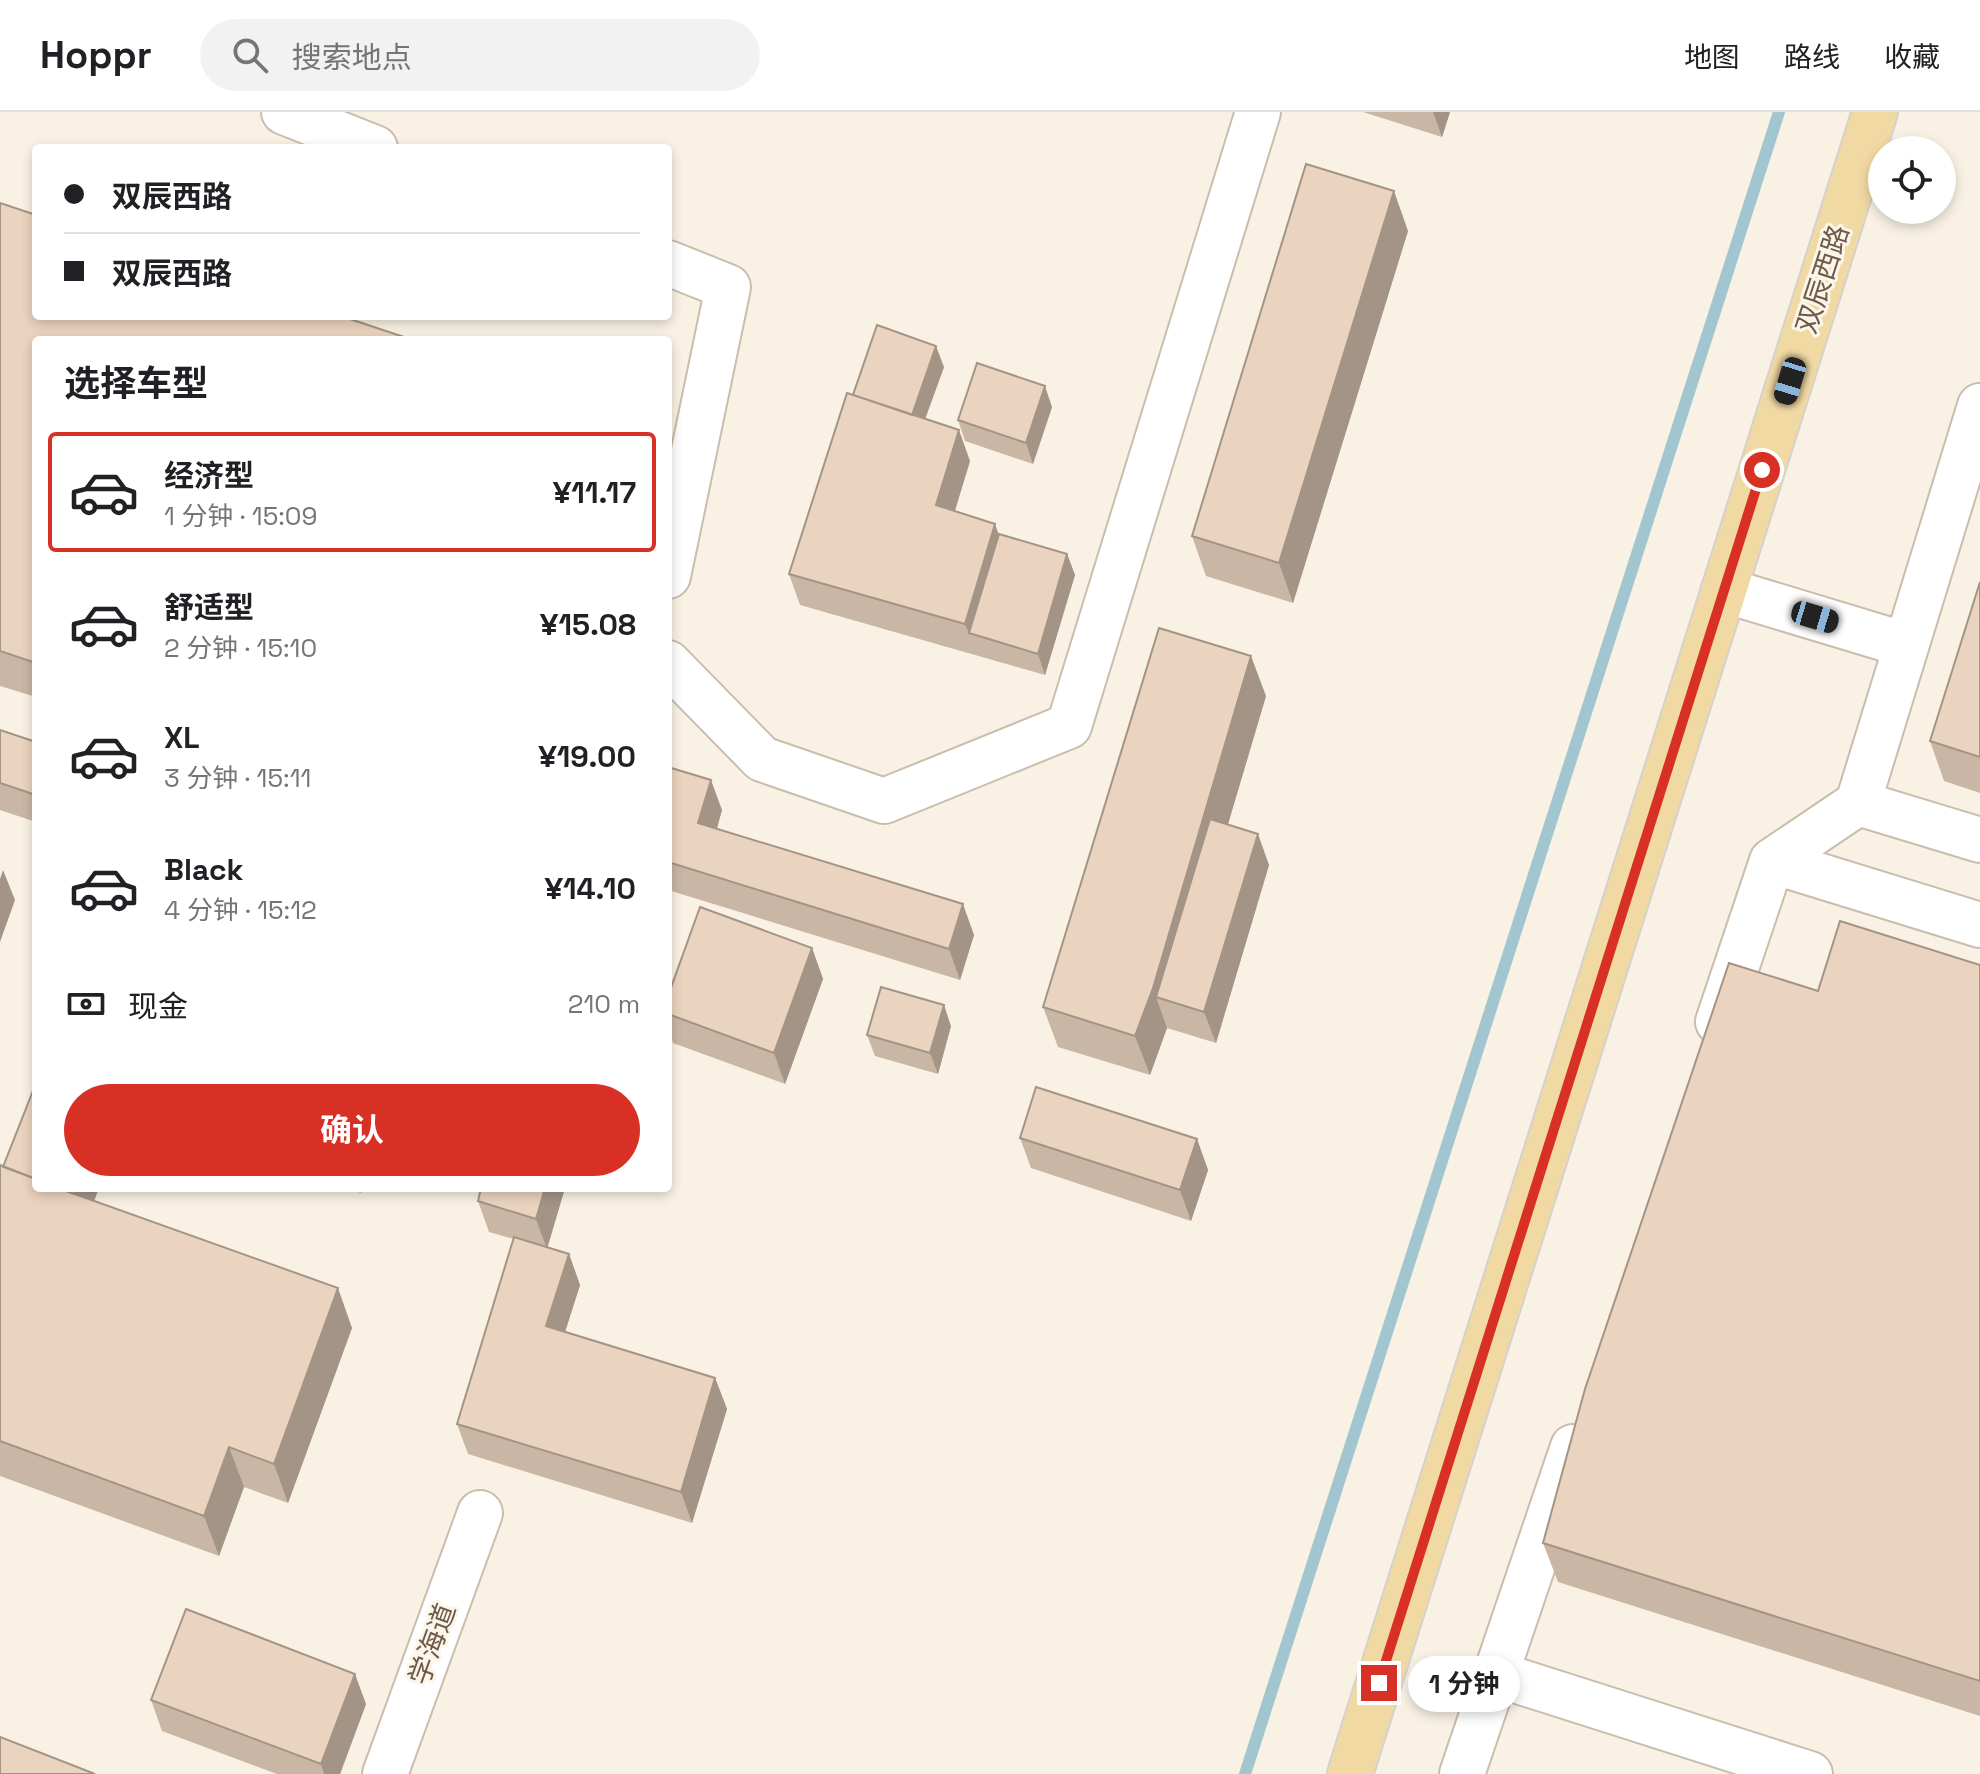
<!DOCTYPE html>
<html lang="zh">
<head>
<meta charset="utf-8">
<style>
	:root { --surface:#fff; --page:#f2f2f2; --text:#202124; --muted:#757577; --line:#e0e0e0; --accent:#d93025 }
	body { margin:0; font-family:"Space Grotesk","Noto Sans SC",sans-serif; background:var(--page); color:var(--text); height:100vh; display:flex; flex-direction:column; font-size:30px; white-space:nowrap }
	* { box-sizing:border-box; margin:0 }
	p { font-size:26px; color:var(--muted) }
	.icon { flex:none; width:44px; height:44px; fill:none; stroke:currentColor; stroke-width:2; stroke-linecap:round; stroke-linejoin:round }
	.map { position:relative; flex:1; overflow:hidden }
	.details { position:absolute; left:32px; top:224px; width:640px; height:856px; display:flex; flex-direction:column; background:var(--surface); border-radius:8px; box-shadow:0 4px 12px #0003 }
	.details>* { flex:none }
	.guide { position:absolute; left:32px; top:32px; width:640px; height:176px; border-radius:8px; box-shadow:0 4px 12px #0003; display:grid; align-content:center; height:176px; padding:0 32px; background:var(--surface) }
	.controls { position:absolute; left:1868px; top:24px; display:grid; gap:16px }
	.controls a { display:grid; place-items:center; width:88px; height:88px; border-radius:50%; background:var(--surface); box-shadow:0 4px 12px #0003; font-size:40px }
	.end { position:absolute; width:36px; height:36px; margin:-18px; border:10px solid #d93025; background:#fff; box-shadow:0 0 0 4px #fff }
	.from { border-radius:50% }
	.bubble { position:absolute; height:56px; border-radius:28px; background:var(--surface); box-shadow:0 4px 12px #0003; font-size:26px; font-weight:700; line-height:56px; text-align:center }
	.car { position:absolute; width:24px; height:48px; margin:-24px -12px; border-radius:10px; box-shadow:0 0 6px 2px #0007; background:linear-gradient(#222 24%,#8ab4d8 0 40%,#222 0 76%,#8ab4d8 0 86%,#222 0) }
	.guide b { display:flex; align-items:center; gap:28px; height:76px; font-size:30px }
	.guide b+b { border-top:2px solid var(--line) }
	.guide i { width:20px; height:20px; background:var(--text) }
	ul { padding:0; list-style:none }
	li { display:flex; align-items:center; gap:24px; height:120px; margin:0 16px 12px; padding:0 16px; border:4px solid transparent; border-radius:8px }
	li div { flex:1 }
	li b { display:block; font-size:30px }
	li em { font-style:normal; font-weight:700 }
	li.selected { border-color:var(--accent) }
	li>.icon { width:72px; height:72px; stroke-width:1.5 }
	h2 { padding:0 32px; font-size:36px; line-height:96px }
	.pay { display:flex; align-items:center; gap:20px; height:88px; padding:0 32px; font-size:30px }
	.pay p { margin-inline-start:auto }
	.action { display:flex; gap:16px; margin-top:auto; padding:16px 32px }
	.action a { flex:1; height:92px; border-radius:48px; background:var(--accent); color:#fff; font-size:32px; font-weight:700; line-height:92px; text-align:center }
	header { display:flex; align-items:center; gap:48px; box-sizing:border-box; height:112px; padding:0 40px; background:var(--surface); border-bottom:2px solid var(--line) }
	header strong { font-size:38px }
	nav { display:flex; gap:44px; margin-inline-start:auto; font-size:28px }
	.search { width:560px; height:72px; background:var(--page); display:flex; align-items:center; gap:20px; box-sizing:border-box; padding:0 28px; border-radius:44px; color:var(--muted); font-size:30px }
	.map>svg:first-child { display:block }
</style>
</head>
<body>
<header>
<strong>Hoppr</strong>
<div class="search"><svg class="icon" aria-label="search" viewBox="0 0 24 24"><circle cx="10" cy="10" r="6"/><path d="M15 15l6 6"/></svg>搜索地点</div>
<nav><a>地图</a><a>路线</a><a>收藏</a></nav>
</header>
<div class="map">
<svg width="1980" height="1662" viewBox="0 0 1980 1662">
	<rect width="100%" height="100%" fill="#f9f2e4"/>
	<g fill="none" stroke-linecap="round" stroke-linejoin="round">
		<path stroke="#a2c6d0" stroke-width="12" d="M 1245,1662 L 1779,0"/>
		<g stroke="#cbbdae" stroke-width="48">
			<path id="minor" d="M 284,0 L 375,36
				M 668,151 L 728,175 L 668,464
				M 1724,478 L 1906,533
				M 668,551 L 762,647 L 884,689 L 1069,614 L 1258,0
				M 1858,691 L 1980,294
				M 1772,749 L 1858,691 L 1980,728
				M 1718,910 L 1772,749 L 1980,813
				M 1496,1562 L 1810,1662
				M 385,1662 L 480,1401
				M 1462,1662 L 1573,1335"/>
		</g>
		<g stroke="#d6d1cd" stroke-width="48">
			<path id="major" d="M 1350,1662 L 1875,0"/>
		</g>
		<use href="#minor" stroke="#fff" stroke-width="44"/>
		<use href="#major" stroke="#f0d9a3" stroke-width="44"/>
	</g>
	<path fill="#cab6a4" d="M 1363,0 L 1450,0 L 1442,25 Z
		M 0,91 L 36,228 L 36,585 L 0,574 Z
		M 1408,119 L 1293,491 L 1206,464 L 1192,424 Z
		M 944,255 L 925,307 L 970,349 L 955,399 L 999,422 L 1067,442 L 1075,463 L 1045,563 L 800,493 L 789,462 Z
		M 1052,295 L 1033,352 L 965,329 L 958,308 Z
		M 1980,470 L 1980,681 L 1944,669 L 1930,629 Z
		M 1266,584 L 1228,712 L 1269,753 L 1216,931 L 1167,916 L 1150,963 L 1058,935 L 1043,895 Z
		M 0,618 L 36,630 L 36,710 L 0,698 Z
		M 668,655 L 722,698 L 717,716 L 974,823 L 960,868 L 668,778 Z
		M 812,836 L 823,867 L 785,972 L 673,931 L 668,916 L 668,884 Z
		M 1980,853 L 1980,1604 L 1558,1470 L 1543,1431 Z
		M 951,914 L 938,962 L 875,944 L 867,923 Z
		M 1020,1026 L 1197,1027 L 1208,1058 L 1191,1109 L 1031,1056 Z
		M 0,1053 L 36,1076 L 99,1076 L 94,1089 L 352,1216 L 288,1391 L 244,1375 L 219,1444 L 0,1364 Z
		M 345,1076 L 363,1076 L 361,1081 Z
		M 565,1076 L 547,1136 L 569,1142 L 580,1173 L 565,1220 L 715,1266 L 727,1297 L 692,1411 L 468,1342 L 457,1312 L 514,1127 L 489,1120 L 478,1089 Z
		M 151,1588 L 366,1592 L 340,1662 L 277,1662 L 162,1619 Z"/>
	<path fill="#a49486" d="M 1433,0 L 1450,0 L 1442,25 Z
		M 1394,79 L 1408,119 L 1293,491 L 1279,451 Z
		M 936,234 L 944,255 L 916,332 L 909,312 Z
		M 1045,274 L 1052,295 L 1033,352 L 1026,331 Z
		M 959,318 L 970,349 L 947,424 L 936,393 Z
		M 995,412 L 1006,443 L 969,521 L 965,512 Z
		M 1067,442 L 1075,463 L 1045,563 L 1038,542 Z
		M 1251,544 L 1266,584 L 1175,891 L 1156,885 L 1167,916 L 1150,963 L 1135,924 Z
		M 711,668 L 722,698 L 710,741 L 698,711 Z
		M 1258,722 L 1269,753 L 1216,931 L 1204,900 Z
		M 3,758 L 15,788 L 0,830 L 0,767 Z
		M 963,792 L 974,823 L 960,868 L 949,837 Z
		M 668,813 L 671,821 L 668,830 Z
		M 812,836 L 823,867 L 785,972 L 774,941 Z
		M 944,893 L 951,914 L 938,962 L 930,941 Z
		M 1197,1027 L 1208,1058 L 1191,1109 L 1180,1078 Z
		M 76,1076 L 99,1076 L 82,1120 L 71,1089 Z
		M 545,1076 L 565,1076 L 547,1137 L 536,1107 Z
		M 569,1142 L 580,1173 L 557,1245 L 546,1214 Z
		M 338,1176 L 352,1216 L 288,1391 L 274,1352 Z
		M 715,1266 L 727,1297 L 692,1411 L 681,1380 Z
		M 229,1335 L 244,1375 L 219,1444 L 204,1404 Z
		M 355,1562 L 366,1592 L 340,1662 L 324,1662 L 321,1652 Z"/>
	<path fill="#ebd4bf" stroke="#a49486" stroke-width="2" d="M 1306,52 L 1394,79 L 1279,451 L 1192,424 Z
		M 0,91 L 36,103 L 36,204 L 341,204 L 413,228 L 36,228 L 36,551 L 0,539 Z
		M 877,213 L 936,234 L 912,303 L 853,283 Z
		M 977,251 L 1045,274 L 1026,331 L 958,308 Z
		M 847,281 L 959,318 L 936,393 L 995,412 L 965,512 L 789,462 Z
		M 999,422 L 1067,442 L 1038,542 L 969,521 Z
		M 1980,470 L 1980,645 L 1930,629 Z
		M 1159,516 L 1251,544 L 1153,876 L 1135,924 L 1043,895 Z
		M 0,618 L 36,630 L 36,683 L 0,671 Z
		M 668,655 L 711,668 L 698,711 L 963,792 L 949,837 L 668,750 Z
		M 1210,707 L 1258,722 L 1204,900 L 1156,885 Z
		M 700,795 L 812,836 L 774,941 L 668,902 L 668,884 Z
		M 1840,809 L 1980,853 L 1980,1569 L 1543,1431 L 1585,1277 L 1729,851 L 1818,879 Z
		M 881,875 L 944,893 L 930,941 L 867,923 Z
		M 36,971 L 36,1067 L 3,1055 Z
		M 1036,975 L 1197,1027 L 1180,1078 L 1020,1026 Z
		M 0,1053 L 36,1067 L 36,1076 L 58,1076 L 338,1176 L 274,1352 L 229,1335 L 204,1404 L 0,1329 Z
		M 58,1076 L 76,1076 L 74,1082 Z
		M 481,1076 L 545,1076 L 536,1107 L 478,1089 Z
		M 514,1125 L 569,1142 L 546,1214 L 715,1266 L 681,1380 L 457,1312 Z
		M 186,1497 L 355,1562 L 321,1652 L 151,1588 Z
		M 0,1625 L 95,1662 L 0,1662 Z"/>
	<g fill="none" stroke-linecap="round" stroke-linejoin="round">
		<path stroke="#d93025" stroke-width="10" d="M 1379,1571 L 1762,358"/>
	</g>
	<g text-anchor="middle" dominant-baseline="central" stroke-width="6" stroke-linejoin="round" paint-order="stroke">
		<g font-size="28" fill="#6e5b4d" stroke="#fcf6e9">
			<text transform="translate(1822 167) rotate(-72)">双辰西路</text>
			<text transform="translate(432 1532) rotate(-70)">学海道</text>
		</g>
	</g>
</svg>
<div class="controls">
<a><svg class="icon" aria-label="locate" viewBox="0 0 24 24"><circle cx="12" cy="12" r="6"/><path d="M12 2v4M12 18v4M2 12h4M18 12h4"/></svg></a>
</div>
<i class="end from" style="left:1762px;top:358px"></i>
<i class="end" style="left:1379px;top:1571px"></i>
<div class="bubble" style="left:1408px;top:1544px;width:112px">1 分钟</div>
<i class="car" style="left:1790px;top:269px;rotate:197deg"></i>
<i class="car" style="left:1815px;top:505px;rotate:107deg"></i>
<div class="guide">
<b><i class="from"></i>双辰西路</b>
<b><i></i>双辰西路</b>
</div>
<section class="details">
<h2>选择车型</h2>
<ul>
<li class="selected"><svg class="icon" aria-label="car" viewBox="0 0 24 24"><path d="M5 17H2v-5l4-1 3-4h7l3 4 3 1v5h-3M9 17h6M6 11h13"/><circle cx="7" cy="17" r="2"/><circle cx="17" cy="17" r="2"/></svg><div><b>经济型</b><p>1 分钟 · 15:09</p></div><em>¥11.17</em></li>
<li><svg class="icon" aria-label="car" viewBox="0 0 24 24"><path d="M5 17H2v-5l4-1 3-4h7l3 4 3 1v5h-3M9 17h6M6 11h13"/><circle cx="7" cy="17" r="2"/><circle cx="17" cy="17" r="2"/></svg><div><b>舒适型</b><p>2 分钟 · 15:10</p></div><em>¥15.08</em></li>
<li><svg class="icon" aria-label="car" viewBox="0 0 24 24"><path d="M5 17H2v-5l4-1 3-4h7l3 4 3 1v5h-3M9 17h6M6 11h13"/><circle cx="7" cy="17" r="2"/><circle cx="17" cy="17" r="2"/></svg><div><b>XL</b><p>3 分钟 · 15:11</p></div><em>¥19.00</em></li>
<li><svg class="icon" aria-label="car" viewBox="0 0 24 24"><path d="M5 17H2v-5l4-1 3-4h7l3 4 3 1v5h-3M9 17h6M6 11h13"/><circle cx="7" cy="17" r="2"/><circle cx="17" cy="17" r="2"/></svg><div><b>Black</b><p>4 分钟 · 15:12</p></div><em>¥14.10</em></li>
</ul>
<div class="pay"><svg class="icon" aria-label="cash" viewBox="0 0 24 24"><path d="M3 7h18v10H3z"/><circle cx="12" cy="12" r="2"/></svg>现金<p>210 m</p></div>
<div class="action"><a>确认</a></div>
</section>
</div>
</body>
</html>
